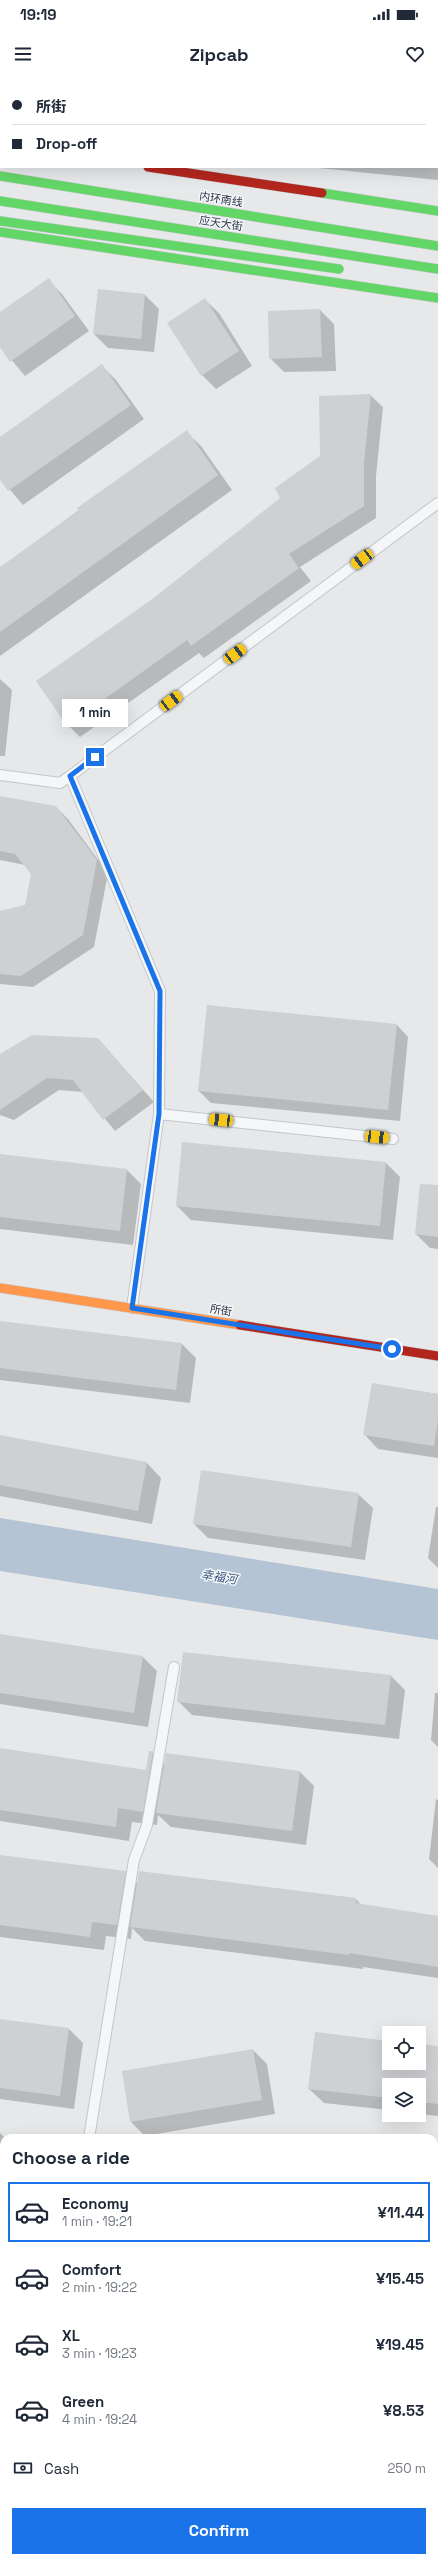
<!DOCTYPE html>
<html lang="en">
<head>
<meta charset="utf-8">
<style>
	:root { --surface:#fff; --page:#f2f2f3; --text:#1f2937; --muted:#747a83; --line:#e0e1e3; --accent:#1a73e8 }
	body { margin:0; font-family:"Space Grotesk","Noto Sans SC",sans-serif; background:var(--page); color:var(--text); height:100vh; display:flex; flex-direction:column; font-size:15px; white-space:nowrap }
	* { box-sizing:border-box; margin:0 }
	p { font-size:13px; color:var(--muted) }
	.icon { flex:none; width:22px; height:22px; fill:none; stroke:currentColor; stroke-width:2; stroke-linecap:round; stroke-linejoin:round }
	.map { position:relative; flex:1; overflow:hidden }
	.details { position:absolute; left:0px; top:2054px; width:438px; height:428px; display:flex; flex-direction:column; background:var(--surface); border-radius:12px 12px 0 0; box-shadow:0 4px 16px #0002 }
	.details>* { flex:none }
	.top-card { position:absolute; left:0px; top:0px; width:438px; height:88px; box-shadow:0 4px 16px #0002; display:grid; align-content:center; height:88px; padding:0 12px; background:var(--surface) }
	.tools { position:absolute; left:382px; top:1946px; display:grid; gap:8px }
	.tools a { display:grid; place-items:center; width:44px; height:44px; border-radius:0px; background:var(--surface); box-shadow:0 4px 16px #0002; font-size:20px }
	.end { position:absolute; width:18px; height:18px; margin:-9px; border:5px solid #1a73e8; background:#fff; box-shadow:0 0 0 2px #fff }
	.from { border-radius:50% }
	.bubble { position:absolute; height:28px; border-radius:0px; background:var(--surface); box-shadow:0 4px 16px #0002; font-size:13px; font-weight:700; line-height:28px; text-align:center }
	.car { position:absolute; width:12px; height:24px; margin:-12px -6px; border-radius:5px; box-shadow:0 0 3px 1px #0007; background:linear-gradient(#f5c518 24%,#345 0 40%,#f5c518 0 76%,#345 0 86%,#f5c518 0) }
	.top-card b { display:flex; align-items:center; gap:14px; height:38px; font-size:15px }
	.top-card b+b { border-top:1px solid var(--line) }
	.top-card i { width:10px; height:10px; background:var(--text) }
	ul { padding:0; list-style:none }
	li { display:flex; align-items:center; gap:12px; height:60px; margin:0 8px 6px; padding:0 4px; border:2px solid transparent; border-radius:0px }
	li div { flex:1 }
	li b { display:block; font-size:15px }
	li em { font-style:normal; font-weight:700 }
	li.on { border-color:var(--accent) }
	li>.icon { width:36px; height:36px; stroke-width:1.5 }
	h2 { padding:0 12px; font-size:18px; line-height:48px }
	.pay { display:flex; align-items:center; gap:10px; height:44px; padding:0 12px; font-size:15px }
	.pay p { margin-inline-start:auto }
	.button { display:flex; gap:8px; margin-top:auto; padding:8px 12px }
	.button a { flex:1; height:46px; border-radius:0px; background:var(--accent); color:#fff; font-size:16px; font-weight:700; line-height:46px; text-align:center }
	.status { display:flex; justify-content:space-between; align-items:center; height:28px; padding:0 20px; background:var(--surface); direction:ltr }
	.status svg { height:11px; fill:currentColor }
	header { display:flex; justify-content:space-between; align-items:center; height:52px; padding:0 12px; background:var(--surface); font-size:18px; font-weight:700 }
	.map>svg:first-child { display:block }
</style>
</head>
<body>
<div class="status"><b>19:19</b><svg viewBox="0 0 49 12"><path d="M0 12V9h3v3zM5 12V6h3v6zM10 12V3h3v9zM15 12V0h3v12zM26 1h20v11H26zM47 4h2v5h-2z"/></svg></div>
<header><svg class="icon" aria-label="menu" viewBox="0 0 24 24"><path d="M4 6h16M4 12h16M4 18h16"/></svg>Zipcab<svg class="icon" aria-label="heart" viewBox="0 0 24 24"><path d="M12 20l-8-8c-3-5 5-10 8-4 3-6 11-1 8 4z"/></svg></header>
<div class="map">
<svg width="438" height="2482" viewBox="0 0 438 2482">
	<rect width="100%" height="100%" fill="#e6e8ea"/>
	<path fill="#d4d7dd" d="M 4,2478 L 403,2478 L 424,2482 L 3,2482 Z"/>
	<path fill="#b4c4d5" d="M 0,1438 L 438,1509 L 438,1560 L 0,1491 Z"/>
	<path fill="#0003" d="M 0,0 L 50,0 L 1,1 L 1,31 Z
		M 74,0 L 213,0 L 218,1 L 74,1 Z
		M 438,33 L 438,100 L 308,87 L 437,87 Z
		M 48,200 L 62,214 L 89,251 L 25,296 L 0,266 L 0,234 Z
		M 145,215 L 159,229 L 154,272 L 108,268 L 94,254 Z
		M 204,219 L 219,233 L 252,286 L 216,309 L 202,295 Z
		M 320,230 L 334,244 L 336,291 L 284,292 L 270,278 L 269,232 Z
		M 102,286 L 116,300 L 144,339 L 23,425 L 0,398 L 0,358 Z
		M 370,315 L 383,327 L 376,396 L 376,438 L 300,487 L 311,501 L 204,578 L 199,573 L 80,657 L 68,645 L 152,521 L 282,419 L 321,377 Z
		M 186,352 L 201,366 L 232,410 L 0,576 L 0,488 Z
		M 0,599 L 12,610 L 5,676 L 0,676 Z
		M 0,717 L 56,727 L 68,739 L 108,793 L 94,867 L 33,907 L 0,904 L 0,832 L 26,825 L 32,794 L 25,785 L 0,780 Z
		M 397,945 L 408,957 L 400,1041 L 211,1023 L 199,1011 Z
		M 98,959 L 154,1022 L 115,1051 L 83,1012 L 59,1010 L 14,1040 L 0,1035 L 0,975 Z
		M 0,1075 L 127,1090 L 141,1104 L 133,1165 L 0,1149 Z
		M 386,1083 L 400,1097 L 393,1160 L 191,1140 L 177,1126 Z
		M 438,1106 L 438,1169 L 430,1168 L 416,1154 Z
		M 0,1242 L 182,1264 L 196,1278 L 190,1323 L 0,1300 Z
		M 372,1304 L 438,1314 L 438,1378 L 378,1369 L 364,1354 Z
		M 0,1356 L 147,1383 L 161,1398 L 152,1444 L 0,1416 Z
		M 358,1414 L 373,1428 L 365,1480 L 208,1458 L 194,1444 Z
		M 436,1427 L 438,1427 L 438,1488 L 428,1478 Z
		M 0,1555 L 143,1577 L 157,1591 L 148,1647 L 0,1624 Z
		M 391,1596 L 405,1610 L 399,1659 L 192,1635 L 178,1621 Z
		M 435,1613 L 438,1613 L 438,1667 L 431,1660 Z
		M 0,1669 L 147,1691 L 153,1672 L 165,1685 L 300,1692 L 314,1706 L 306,1765 L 171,1747 L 158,1735 L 157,1745 L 132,1742 L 129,1761 L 0,1741 Z
		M 436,1719 L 438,1720 L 438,1788 L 429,1779 Z
		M 0,1776 L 125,1792 L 138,1804 L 356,1819 L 361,1825 L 438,1837 L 438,1898 L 363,1887 L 363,1889 L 145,1861 L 132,1848 L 131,1859 L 106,1856 L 104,1870 L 0,1857 Z
		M 0,1940 L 69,1949 L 83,1963 L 74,2029 L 0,2019 Z
		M 389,1962 L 389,1983 L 419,1983 L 419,1965 L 438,1967 L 438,2036 L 419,2034 L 419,2005 L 389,2005 L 389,2030 L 324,2023 L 309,2009 Z
		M 253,1970 L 267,1984 L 275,2034 L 145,2056 L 131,2042 Z
		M 0,2053 L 5,2058 L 4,2112 L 0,2134 Z
		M 434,2095 L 438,2096 L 438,2164 L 434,2164 Z
		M 0,2170 L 4,2171 L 4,2249 L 0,2249 Z
		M 434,2260 L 438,2261 L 438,2344 L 434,2344 Z"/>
	<path fill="#ced0d3" d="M 49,198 L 75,236 L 10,282 L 0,267 L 0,232 Z
		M 98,209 L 145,214 L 141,259 L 93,254 Z
		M 205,218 L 239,271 L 201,296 L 167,243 Z
		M 320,229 L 322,277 L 269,279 L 268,231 Z
		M 102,284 L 131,325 L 8,411 L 0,400 L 0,357 Z
		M 371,314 L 364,383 L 364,426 L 289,474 L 299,488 L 191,566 L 187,560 L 67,646 L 36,601 L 151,520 L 280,418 L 275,408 L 320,376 L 319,316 Z
		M 187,350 L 218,395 L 0,552 L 0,487 L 79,431 L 77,428 Z
		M 0,716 L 56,726 L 97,780 L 83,855 L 21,896 L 0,894 L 0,831 L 25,825 L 31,794 L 15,774 L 0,771 Z
		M 207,925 L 397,944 L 388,1030 L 198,1011 Z
		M 32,955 L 98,958 L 143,1010 L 103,1040 L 73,1000 L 47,998 L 0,1030 L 0,974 Z
		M 182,1062 L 386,1082 L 380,1146 L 176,1126 Z
		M 0,1074 L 127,1089 L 120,1151 L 0,1137 Z
		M 420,1104 L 438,1105 L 438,1157 L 415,1154 Z
		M 0,1241 L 182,1263 L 176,1310 L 0,1288 Z
		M 372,1303 L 438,1314 L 438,1340 L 434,1366 L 363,1355 Z
		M 0,1355 L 147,1382 L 138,1431 L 0,1405 Z
		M 201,1390 L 359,1413 L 351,1467 L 193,1444 Z
		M 0,1554 L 143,1576 L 134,1633 L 0,1613 Z
		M 183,1572 L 391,1595 L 385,1645 L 177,1622 Z
		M 0,1668 L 146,1690 L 149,1671 L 153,1671 L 143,1732 L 118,1728 L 116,1747 L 0,1730 Z
		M 166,1673 L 300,1691 L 292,1751 L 156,1733 Z
		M 0,1775 L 126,1791 L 117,1845 L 92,1842 L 90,1857 L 0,1845 Z
		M 139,1791 L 356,1818 L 356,1823 L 438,1836 L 438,1887 L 349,1873 L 349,1875 L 130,1847 Z
		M 0,1939 L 69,1948 L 60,2016 L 0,2008 Z
		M 315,1952 L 389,1961 L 389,1983 L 419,1983 L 419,1964 L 438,1966 L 438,2024 L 419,2022 L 419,2005 L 389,2005 L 389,2018 L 308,2009 Z
		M 253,1969 L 262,2020 L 130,2042 L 122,1991 Z"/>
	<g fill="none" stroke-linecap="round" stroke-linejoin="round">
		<g stroke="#c4c6c8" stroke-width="12">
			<path id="lane" d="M 0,695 L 60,703 L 70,696
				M 393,1059 L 159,1034 L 160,911 L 70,696 L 438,423
				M 132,1228 L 159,1034
				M 89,2058 L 134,1780 L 147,1745 L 174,1587
				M 0,2156 L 4,2156
				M 434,2214 L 438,2215
				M 0,2411 L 4,2411
				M 0,2478 L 4,2458"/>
		</g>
		<g stroke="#c4c6c8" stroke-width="10">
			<path id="fast" d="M 0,96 L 438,166
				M 322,113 L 438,131
				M 0,121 L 438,189
				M 0,141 L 339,189
				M 0,152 L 438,218"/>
		</g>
		<g stroke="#c4c6c8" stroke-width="10">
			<path id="slow" d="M 0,65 L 1,65
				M 0,1208 L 240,1245"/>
		</g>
		<g stroke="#c4c6c8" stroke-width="10">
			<path id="jam" d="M 148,87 L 322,113
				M 240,1245 L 438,1276"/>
		</g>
		<use href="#lane" stroke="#f5f6f7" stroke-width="10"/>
		<use href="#fast" stroke="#63d668" stroke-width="9"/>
		<use href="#slow" stroke="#ff974d" stroke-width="9"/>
		<use href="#jam" stroke="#b3261e" stroke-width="9"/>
	</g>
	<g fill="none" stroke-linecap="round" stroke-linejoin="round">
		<path stroke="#1a73e8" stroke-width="5" d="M 95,677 L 70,696 L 160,911 L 159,1034 L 132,1228 L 392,1269"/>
	</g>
	<g text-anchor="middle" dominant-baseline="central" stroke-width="3" stroke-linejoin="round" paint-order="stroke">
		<g font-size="11" fill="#2b3445" stroke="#f4f6f9">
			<text transform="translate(221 119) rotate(9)">内环南线</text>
			<text transform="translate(221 143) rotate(9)">应天大街</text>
			<text transform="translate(221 1230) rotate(9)">所街</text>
		</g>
		<g font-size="12" font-style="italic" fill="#34527a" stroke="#f4f6f9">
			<text transform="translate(219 1497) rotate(9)">幸福河</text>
		</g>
	</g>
</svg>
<div class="tools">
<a><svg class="icon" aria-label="locate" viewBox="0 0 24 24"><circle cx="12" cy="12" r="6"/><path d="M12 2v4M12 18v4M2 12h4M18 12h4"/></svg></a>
<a><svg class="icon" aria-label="layers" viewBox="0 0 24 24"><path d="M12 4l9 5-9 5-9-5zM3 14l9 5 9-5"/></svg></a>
</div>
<i class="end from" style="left:392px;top:1269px"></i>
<i class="end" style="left:95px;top:677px"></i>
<div class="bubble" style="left:62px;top:619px;width:66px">1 min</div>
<i class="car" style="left:362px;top:479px;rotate:233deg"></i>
<i class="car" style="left:235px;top:574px;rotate:53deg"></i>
<i class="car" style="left:171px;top:621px;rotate:53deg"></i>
<i class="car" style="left:221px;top:1040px;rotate:276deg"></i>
<i class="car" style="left:377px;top:1057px;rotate:96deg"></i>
<div class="top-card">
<b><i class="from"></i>所街</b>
<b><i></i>Drop-off</b>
</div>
<section class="details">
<h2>Choose a ride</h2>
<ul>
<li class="on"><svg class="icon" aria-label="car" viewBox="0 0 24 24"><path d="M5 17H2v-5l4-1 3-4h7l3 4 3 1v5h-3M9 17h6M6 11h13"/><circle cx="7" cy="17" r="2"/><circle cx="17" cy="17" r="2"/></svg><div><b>Economy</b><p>1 min · 19:21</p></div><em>¥11.44</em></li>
<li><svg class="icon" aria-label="car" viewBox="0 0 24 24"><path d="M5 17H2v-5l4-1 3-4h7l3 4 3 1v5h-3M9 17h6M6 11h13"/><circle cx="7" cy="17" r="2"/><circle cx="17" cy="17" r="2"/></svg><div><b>Comfort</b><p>2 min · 19:22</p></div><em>¥15.45</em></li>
<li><svg class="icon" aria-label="car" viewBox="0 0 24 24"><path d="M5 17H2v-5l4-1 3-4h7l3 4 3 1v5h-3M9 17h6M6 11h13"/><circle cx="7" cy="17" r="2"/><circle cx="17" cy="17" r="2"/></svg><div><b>XL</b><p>3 min · 19:23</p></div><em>¥19.45</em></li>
<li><svg class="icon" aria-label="car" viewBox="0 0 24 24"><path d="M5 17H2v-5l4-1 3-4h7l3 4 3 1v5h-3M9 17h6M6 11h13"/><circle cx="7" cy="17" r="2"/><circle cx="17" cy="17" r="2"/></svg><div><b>Green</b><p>4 min · 19:24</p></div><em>¥8.53</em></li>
</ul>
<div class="pay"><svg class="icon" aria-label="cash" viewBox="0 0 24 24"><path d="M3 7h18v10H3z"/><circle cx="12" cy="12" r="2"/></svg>Cash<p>250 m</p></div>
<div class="button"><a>Confirm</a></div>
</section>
</div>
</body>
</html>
